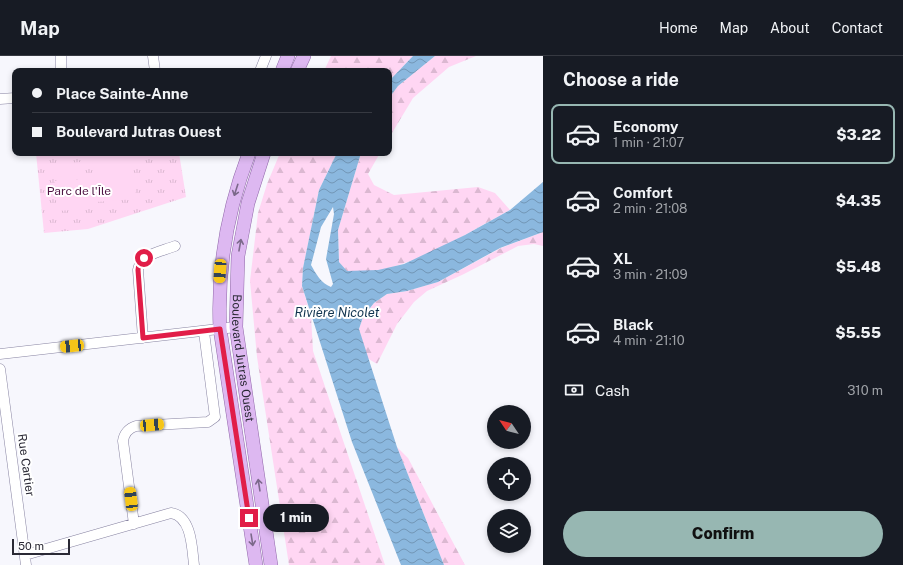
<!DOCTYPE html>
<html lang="en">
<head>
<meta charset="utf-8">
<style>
	:root { --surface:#171b24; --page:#20242c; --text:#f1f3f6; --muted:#9ea1a6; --line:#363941; --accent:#97b7b2 }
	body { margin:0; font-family:"Public Sans",sans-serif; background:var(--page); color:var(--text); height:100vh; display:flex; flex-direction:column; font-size:15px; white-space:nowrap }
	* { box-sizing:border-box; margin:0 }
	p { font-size:13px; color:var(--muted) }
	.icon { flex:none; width:22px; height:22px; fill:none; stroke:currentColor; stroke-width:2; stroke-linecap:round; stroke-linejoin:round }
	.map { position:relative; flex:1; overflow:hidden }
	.details { display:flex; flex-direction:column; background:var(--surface); width:360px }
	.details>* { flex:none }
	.top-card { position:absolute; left:12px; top:12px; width:380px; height:88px; border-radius:8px; box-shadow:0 2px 6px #0003; display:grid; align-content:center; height:88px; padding:0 20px; background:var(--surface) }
	.needle { width:26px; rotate:305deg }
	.controls { position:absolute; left:487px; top:349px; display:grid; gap:8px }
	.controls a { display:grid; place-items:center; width:44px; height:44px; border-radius:50%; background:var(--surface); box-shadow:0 2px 6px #0003; font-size:20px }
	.scale { position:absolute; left:12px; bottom:10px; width:58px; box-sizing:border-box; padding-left:4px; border:2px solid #2a2935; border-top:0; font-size:11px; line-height:14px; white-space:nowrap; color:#2a2935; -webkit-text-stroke:3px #fff; paint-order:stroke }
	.end { position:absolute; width:18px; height:18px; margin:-9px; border:5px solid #e11d48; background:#fff; box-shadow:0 0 0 2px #fff }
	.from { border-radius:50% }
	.bubble { position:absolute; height:28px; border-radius:14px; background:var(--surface); box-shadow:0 2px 6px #0003; font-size:13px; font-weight:800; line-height:28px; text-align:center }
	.car { position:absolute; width:12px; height:24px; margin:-12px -6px; border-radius:5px; box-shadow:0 0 3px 1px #0007; background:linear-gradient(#f5c518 24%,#345 0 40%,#f5c518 0 76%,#345 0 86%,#f5c518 0) }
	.top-card b { display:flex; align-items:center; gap:14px; height:38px; font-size:15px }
	.top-card b+b { border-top:1px solid var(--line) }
	.top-card i { width:10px; height:10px; background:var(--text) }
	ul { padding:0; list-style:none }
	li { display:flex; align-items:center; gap:12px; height:60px; margin:0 8px 6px; padding:0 12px; border:2px solid transparent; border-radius:8px }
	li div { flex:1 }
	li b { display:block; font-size:15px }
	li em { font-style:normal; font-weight:800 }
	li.active { border-color:var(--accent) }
	li>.icon { width:36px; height:36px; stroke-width:1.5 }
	h2 { padding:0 20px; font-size:18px; line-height:48px }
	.pay { display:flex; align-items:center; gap:10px; height:44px; padding:0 20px; font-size:15px }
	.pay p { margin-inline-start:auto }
	.cta { display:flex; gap:8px; margin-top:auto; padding:8px 20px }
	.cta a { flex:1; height:46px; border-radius:24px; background:var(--accent); color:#111; font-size:16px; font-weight:800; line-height:46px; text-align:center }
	header { display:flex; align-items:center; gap:24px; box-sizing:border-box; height:56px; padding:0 20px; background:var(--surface); border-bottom:1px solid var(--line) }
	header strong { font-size:19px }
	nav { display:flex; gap:22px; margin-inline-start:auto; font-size:14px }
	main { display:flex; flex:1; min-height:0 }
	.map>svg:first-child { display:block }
</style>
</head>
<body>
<header>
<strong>Map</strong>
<nav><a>Home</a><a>Map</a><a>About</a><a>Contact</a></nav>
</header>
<main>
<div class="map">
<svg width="543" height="509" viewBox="0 0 543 509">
	<defs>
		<pattern id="grass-tufts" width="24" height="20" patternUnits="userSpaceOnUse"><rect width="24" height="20" fill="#ffd6f3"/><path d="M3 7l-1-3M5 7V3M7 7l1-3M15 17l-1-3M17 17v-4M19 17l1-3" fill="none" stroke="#dbb8d1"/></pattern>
		<pattern id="forest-firs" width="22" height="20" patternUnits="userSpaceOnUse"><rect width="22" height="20" fill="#ffd6f3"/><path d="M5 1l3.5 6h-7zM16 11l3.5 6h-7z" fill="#dbb8d1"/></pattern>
		<pattern id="water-waves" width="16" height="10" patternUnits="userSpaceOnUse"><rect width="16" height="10" fill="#8bb8df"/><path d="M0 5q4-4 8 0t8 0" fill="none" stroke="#7296b6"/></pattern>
	</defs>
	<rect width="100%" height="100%" fill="#f7f7fd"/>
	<path fill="url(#grass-tufts)" d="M 36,97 L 179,97 L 186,141 L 88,173 L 44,177 Z"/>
	<path fill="url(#forest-firs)" d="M 331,0 L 413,0 L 389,25 L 389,15 L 324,15 Z
		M 435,0 L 476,0 L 449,11 L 413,42 L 389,82 L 389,42 L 398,30 Z
		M 280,97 L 337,97 L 319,134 L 303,212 L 302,230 L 311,260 L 313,295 L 385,509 L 289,509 L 257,301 L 250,225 L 258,157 L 267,128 Z
		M 361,97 L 380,97 L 368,118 L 374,129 L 394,139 L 478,131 L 495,137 L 510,154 C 471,175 424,205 380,214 C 369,216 357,215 346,215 L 339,206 L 338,174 Z
		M 543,176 L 543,190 L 534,188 L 518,190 L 464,218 L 427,235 L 414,246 L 397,268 L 377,308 L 367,302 L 359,273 L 363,261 L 374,247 L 387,238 L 407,235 L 438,226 L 501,192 Z
		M 397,391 L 408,402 L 465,509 L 444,509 Z"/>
	<path fill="#ffd6f3" d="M 92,97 L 132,97 L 136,143 L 96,146 Z
		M 81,106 L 82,119 L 54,121 L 53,108 Z
		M 82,123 L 83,136 L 55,138 L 55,125 Z
		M 83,140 L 84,153 L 57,155 L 56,142 Z"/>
	<path fill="url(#water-waves)" fill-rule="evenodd" d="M 413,0 L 435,0 L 398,30 L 389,42 L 389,25 Z
		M 337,97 L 361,97 L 338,174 L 339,206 L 347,215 L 378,214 L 404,208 L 465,179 L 510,154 L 543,126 L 543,176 L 500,192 L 438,226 L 407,235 L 387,238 L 374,247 L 363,261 L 359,273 L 397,391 L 444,509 L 401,509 L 352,386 L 302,230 L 303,212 L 319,134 ZM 333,151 L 334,158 L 326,203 L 333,228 L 331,231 C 321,227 316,218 311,209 L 321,171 Z"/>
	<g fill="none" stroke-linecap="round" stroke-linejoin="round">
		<g stroke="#8884a2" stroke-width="11">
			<path id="minor" d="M 61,0 L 61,15
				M 153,0 L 155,15
				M 260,15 L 266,0
				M 0,43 L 15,42
				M 143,282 L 138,214 C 141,198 160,196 175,190
				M 0,298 L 236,271
				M 0,313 L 26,509
				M 134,468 L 123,385 C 124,378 129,372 136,370 L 208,366 L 215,361 L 204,276
				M 25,499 L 171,457 C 192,460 192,493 194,509"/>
		</g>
		<g stroke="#9067a9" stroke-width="14">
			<g id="major">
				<path d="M 282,15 L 288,0"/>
				<path d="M 297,15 L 304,0"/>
				<path d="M 249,97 C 227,155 217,212 220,273 L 256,509"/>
				<path id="s1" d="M 264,97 L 248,147 L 238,200 L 236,271 L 271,509"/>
			</g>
		</g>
		<use href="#minor" stroke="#fff" stroke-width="10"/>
		<use href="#major" stroke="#ddb8f1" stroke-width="13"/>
	</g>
	<defs><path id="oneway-shaft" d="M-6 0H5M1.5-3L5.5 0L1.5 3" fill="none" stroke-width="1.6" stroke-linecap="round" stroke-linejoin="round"/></defs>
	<g stroke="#7b698a">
		<use href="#oneway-shaft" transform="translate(236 134) rotate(108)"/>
		<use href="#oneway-shaft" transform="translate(240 189) rotate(-80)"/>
		<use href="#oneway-shaft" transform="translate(259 429) rotate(-99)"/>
		<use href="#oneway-shaft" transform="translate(252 484) rotate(81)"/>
	</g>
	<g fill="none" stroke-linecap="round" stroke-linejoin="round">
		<path stroke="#e11d48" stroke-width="5" d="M 144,202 L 139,207 L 138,214 L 143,282 L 220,273 L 249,462"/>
	</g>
	<g text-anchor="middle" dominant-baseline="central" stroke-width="4" stroke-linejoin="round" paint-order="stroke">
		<g font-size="12" fill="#4f1644" stroke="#fff">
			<text x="79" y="135">Parc de l'Île</text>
		</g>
		<g font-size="12" fill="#2a2935" stroke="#fff">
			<text stroke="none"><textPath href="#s1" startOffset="209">Boulevard Jutras Ouest</textPath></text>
			<text transform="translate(26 409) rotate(82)">Rue Cartier</text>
		</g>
		<g font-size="13" font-style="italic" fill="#123550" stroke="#fff">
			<text x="337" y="256">Rivière Nicolet</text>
		</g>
	</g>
</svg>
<div class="controls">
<a><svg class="needle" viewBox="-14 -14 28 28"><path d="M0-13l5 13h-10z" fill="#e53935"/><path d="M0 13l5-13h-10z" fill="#9ea1a6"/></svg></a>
<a><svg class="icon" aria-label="locate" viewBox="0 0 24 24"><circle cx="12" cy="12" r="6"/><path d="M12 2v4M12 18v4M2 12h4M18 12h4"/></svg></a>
<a><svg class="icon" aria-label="layers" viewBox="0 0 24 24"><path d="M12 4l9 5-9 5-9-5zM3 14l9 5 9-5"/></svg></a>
</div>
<div class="scale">50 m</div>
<i class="end from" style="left:144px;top:202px"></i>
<i class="end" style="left:249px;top:462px"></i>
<div class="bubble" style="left:263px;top:448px;width:66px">1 min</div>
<i class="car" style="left:220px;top:215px;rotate:184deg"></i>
<i class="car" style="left:72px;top:290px;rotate:264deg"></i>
<i class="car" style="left:152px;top:369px;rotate:85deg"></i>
<i class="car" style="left:131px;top:443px;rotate:353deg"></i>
<div class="top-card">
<b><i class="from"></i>Place Sainte-Anne</b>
<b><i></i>Boulevard Jutras Ouest</b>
</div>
</div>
<section class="details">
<h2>Choose a ride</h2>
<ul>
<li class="active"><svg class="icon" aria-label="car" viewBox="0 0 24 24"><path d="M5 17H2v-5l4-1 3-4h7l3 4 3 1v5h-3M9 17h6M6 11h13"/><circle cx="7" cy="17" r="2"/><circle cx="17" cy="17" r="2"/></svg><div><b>Economy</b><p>1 min · 21:07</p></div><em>$3.22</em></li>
<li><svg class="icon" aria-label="car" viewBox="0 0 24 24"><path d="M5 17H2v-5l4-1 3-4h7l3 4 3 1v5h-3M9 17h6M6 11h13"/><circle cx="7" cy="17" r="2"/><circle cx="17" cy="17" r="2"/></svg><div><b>Comfort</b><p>2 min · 21:08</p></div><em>$4.35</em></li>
<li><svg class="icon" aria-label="car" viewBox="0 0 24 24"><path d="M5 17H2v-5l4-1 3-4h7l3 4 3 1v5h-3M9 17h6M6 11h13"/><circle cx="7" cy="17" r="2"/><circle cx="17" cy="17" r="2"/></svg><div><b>XL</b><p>3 min · 21:09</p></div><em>$5.48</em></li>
<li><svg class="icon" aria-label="car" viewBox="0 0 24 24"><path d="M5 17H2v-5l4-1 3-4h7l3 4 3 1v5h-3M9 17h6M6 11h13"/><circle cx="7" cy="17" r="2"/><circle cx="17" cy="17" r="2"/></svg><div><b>Black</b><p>4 min · 21:10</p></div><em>$5.55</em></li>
</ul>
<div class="pay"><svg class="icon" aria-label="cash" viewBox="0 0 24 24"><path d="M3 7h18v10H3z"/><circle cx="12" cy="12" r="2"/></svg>Cash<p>310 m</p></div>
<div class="cta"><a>Confirm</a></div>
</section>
</main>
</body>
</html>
